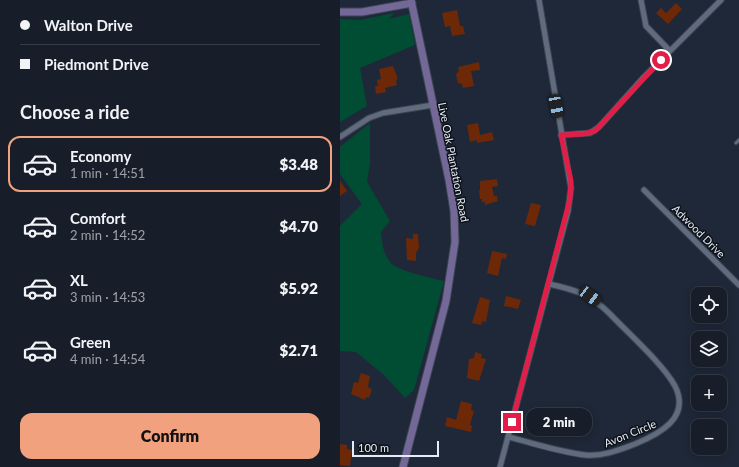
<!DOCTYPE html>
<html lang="en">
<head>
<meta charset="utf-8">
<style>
	:root { --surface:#171e2a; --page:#202732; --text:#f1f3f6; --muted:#9ea2a8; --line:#363c47; --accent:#f2a17e }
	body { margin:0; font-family:Lato,sans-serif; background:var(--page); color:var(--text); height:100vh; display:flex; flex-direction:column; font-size:15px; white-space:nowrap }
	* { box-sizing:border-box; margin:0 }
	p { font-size:13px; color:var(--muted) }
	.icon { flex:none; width:22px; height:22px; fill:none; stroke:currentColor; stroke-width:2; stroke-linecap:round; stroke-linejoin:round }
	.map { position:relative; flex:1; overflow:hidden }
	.panel { display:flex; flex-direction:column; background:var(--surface); width:340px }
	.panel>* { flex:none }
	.hud { display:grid; align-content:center; height:88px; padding:0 20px; background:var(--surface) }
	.tools { position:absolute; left:351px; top:287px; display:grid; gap:8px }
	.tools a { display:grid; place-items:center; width:36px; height:36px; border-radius:8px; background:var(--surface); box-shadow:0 2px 10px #0003,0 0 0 1px var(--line); font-size:20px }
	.scale { position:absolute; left:12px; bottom:10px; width:87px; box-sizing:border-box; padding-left:4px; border:2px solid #e5ecf7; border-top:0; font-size:11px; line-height:14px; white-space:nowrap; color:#e5ecf7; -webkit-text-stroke:3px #0d1118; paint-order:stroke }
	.end { position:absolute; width:18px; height:18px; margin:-9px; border:5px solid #e11d48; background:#fff; box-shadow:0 0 0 2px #fff }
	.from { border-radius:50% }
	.bubble { position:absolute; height:28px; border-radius:12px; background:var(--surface); box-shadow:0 2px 10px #0003,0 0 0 1px var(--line); font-size:13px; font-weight:800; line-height:28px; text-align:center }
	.car { position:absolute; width:12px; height:24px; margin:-12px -6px; border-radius:5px; box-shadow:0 0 3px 1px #0007; background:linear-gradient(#222 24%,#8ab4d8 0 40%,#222 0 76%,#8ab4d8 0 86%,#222 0) }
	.hud b { display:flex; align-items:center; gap:14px; height:38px; font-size:15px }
	.hud b+b { border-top:1px solid var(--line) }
	.hud i { width:10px; height:10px; background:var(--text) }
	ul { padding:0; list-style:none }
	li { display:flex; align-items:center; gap:12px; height:56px; margin:0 8px 6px; padding:0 12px; border:2px solid transparent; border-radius:12px }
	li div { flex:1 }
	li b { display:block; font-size:15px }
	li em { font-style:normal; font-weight:800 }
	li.on { border-color:var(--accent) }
	li>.icon { width:36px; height:36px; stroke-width:1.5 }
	h2 { padding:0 20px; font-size:18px; line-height:48px }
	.primary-button { display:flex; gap:8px; margin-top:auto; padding:8px 20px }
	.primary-button a { flex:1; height:46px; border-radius:12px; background:var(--accent); color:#111; font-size:16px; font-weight:800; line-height:46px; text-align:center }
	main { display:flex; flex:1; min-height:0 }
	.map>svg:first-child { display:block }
</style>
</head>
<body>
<main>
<section class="panel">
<div class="hud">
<b><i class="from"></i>Walton Drive</b>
<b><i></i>Piedmont Drive</b>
</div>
<h2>Choose a ride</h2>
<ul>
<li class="on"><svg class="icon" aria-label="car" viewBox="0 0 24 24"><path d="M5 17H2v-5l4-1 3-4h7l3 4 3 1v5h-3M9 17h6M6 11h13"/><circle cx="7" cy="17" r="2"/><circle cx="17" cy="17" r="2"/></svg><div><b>Economy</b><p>1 min · 14:51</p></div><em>$3.48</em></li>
<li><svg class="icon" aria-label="car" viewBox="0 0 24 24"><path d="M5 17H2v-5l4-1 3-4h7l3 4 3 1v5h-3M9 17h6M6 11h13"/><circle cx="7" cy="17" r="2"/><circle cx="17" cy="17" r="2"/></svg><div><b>Comfort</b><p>2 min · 14:52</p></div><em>$4.70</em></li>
<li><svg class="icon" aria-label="car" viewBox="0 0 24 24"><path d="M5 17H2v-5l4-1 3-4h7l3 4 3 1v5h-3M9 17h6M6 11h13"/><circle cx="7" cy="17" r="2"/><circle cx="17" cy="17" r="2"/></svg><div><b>XL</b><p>3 min · 14:53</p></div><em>$5.92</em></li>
<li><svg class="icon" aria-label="car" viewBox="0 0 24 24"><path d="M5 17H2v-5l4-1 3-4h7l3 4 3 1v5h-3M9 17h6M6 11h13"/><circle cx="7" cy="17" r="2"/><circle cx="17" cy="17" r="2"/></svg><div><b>Green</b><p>4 min · 14:54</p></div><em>$2.71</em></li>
</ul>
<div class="primary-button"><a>Confirm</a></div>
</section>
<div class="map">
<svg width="399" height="467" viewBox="0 0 399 467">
	<rect width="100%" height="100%" fill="#1f2838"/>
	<path fill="#004d34" d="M 54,13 L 49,19 L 69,14 L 75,45 L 20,68 L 27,106 L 0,122 L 0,19 L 20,20 Z
		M 30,123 L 30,163 L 27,182 L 50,221 L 41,232 C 42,243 43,253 50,262 C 56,271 92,278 104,281 L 74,390 L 65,398 L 44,375 L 16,352 L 0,351 L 0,226 L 22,204 L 0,174 L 0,147 Z"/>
	<path fill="#6d2808" d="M 336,3 L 342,9 L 328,24 L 316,13 L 321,8 L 326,13 Z
		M 117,10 L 120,26 L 123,26 L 125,34 L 112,36 L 110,26 L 105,27 L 102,13 Z
		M 139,62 L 140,70 L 131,71 L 134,86 L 123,88 L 122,84 L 118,83 L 116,74 L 119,71 L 118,67 Z
		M 53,66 L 58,79 L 56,80 L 57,85 L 45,88 L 46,92 L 36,94 L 35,86 L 38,86 L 37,80 L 41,79 L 39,69 Z
		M 138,123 L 140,135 L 152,132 L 154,140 L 137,143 L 137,140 L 130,142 L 127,125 Z
		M 157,179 L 158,186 L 152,187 L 154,196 L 157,196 L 158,201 L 145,205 L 145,202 L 142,202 L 142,199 L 140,199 L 139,190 L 140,190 L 140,181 Z
		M 0,181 L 7,191 L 0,196 Z
		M 191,203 L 201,205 L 195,226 L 185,224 Z
		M 73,234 L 78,234 L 79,248 L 76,253 L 76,261 L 67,260 L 66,238 L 73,239 Z
		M 152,251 L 167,254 L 166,259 L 162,258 L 158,276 L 147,273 Z
		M 166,296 L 181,300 L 178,309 L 164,306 Z
		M 140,297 L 150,300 L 146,322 L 142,321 L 141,325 L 132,323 Z
		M 135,352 L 142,354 L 141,358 L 146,359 L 139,381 L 127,378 L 129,359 L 134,358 Z
		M 21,373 L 30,376 L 28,386 L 29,388 L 32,389 L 29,398 L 26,397 L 25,400 L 11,394 L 14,382 L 18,383 Z
		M 121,401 L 132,404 L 131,410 L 134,411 L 130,425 L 132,426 L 131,432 L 105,426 L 107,417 L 116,420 Z
		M 0,444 L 7,445 L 7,449 L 12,450 L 10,466 L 0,465 Z"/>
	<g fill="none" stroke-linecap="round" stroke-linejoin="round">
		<g stroke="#3d4653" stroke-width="4.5">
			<path id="lane" d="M 396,143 L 399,140"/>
		</g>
		<g stroke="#3d4653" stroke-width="7">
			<path id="street" d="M 301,0 L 306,26 L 330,51
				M 221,135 L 250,133 L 259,127 L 303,78 L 381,0
				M 0,137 L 29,118 L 43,113 L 93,105
				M 304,190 L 399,285
				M 168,437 C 193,443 219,452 245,455 C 262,457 279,450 295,444 C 319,434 351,418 335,386 C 323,364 288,333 270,314 C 250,294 236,290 209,284
				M 160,467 L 228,211 L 231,188 L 199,0"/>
		</g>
		<g stroke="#3d4653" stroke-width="9">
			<path id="secondary" d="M 0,12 L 22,12 L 72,3
				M 63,467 L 106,301 L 115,242 L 114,211 L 109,180 L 71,0"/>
		</g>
		<use href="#lane" stroke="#606c7e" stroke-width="2.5"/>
		<use href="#street" stroke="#606c7e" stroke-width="5"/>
		<use href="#secondary" stroke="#736897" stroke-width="7"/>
	</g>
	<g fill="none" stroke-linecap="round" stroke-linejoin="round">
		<path stroke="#e11d48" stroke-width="5" d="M 172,422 L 230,199 L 231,181 L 221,135 L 243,134 L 255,131 L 321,60"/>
	</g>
	<g text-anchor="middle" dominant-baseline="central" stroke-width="3" stroke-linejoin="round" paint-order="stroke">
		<g font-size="11" fill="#e5ecf7" stroke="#0d1118">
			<text transform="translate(114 162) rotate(79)">Live Oak Plantation Road</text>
			<text transform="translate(359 231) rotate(45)">Adwood Drive</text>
			<text transform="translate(290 433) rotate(-22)">Avon Circle</text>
		</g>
	</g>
</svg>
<div class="tools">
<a><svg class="icon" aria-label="locate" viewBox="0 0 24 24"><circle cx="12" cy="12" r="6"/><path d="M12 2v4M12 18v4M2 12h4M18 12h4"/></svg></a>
<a><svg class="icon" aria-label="layers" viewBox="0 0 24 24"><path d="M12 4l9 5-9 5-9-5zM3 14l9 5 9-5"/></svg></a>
<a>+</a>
<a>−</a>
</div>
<div class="scale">100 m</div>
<i class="end from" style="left:321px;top:60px"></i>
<i class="end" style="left:172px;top:422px"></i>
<div class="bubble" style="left:186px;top:408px;width:66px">2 min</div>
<i class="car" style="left:216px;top:106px;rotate:169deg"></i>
<i class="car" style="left:250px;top:296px;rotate:127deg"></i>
</div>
</main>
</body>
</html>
